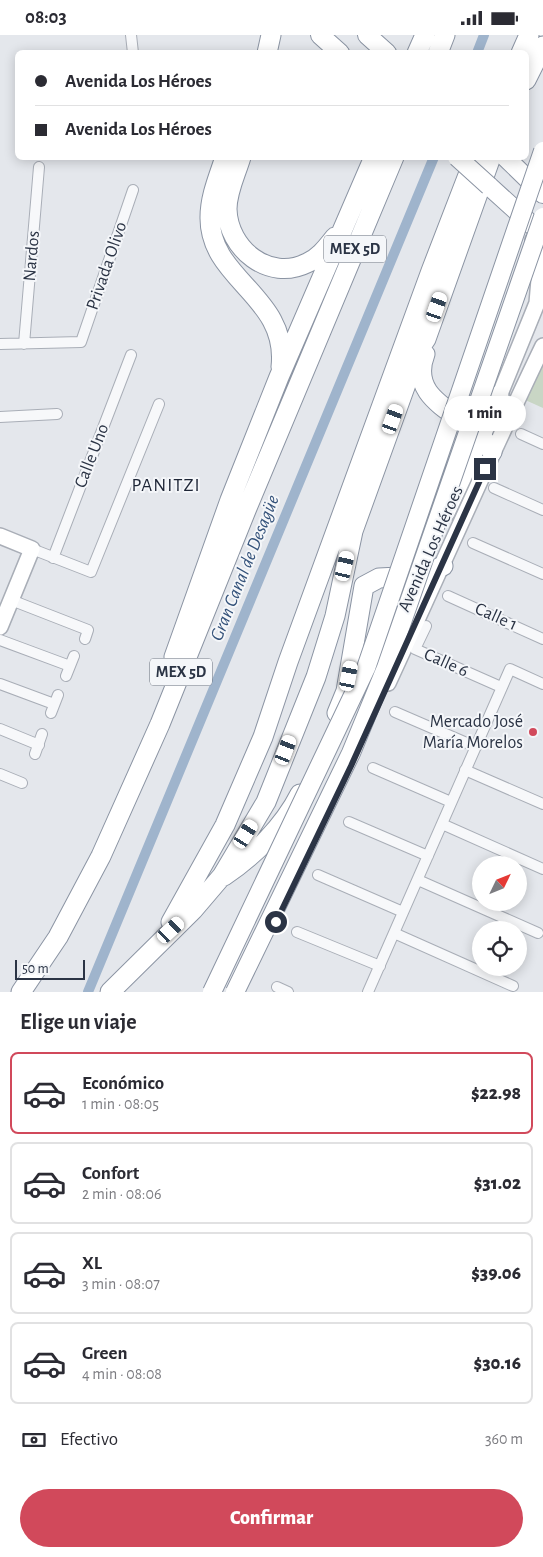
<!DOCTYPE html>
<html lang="es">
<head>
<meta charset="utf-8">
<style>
	:root { --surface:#fff; --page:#f7f7f7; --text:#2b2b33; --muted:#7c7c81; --line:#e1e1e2; --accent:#d1495b }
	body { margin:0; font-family:"Alegreya Sans",sans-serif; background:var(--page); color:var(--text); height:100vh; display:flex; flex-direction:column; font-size:19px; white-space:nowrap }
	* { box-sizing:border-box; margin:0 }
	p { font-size:16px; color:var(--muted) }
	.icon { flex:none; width:28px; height:28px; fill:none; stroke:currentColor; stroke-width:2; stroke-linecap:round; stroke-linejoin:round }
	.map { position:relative; height:957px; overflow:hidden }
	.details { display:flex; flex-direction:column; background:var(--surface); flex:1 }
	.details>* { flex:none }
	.hud { position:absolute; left:15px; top:15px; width:514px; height:110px; border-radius:8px; box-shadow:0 2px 12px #0003; display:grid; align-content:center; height:110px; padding:0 20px; background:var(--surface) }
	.needle { width:32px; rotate:47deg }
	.fabs { position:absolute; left:472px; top:821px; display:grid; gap:10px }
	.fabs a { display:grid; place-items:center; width:55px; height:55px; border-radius:50%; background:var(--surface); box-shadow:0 2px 12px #0003; font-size:25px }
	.scale { position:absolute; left:15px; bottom:12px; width:70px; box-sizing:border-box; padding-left:5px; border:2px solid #2b3445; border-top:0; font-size:14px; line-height:18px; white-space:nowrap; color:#2b3445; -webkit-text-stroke:4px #f4f6f9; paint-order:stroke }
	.end { position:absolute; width:22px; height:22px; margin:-11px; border:6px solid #2b3445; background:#fff; box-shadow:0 0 0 2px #fff }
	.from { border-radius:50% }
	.bubble { position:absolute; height:35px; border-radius:18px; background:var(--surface); box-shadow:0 2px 12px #0003; font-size:16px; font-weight:800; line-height:35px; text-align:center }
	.car { position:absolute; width:15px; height:30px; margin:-15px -8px; border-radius:6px; box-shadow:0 0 4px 1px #0007; background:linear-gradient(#fff 24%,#345 0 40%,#fff 0 76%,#345 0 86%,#fff 0) }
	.hud b { display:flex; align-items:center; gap:18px; height:48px; font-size:19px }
	.hud b+b { border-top:1px solid var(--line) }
	.hud i { width:12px; height:12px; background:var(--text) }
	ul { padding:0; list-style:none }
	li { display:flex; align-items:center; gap:15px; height:82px; margin:0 10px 8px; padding:0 10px; border:2px solid var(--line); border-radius:8px }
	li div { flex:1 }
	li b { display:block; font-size:19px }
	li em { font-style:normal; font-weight:800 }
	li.current { border-color:var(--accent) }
	li>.icon { width:45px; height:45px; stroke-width:1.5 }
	h2 { padding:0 20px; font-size:22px; line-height:60px }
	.pay { display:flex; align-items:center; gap:12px; height:55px; padding:0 20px; font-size:19px }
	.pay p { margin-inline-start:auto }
	.action { display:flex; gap:10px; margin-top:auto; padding:10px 20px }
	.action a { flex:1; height:58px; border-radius:30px; background:var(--accent); color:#fff; font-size:20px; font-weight:800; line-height:58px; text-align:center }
	.status { display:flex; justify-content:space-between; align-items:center; height:35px; padding:0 25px; background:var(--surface); direction:ltr }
	.status svg { height:14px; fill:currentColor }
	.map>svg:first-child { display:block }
</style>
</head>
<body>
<div class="status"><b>08:03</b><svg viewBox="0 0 49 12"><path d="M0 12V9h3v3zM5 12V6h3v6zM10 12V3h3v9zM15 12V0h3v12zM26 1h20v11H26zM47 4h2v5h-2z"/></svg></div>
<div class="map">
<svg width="543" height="957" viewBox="0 0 543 957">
	<rect width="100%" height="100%" fill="#e4e7ec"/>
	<path fill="#c9d6c5" d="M 543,324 L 543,373 L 523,364 Z"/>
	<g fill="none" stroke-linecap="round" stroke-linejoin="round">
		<path stroke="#9fb4cc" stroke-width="10" d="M 477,18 L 484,0
			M 88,957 L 434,122"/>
		<g stroke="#a9aeb7" stroke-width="12">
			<path id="minor" d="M 131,0 L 133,18
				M 0,309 L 81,307 L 133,155
				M 24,309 L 39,132
				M 0,382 L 57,379
				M 521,399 L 543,409
				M 494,453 L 543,475
				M 473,508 L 543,539
				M 32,514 L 91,537 L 159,369
				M 53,523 L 131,320
				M 448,561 L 543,604
				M 11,565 L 88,595 L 85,604
				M 426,591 L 415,614 L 501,652
				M 0,605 L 70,631
				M 66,641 L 74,621
				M 0,649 L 54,669
				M 395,677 L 476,712
				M 51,678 L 58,660
				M 0,694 L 39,710
				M 35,719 L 42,699
				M 373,733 L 451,767
				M 465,735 L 543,769
				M 0,739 L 22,748
				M 349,787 L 428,821
				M 442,789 L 543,834
				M 318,840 L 403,877
				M 418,845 L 538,898
				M 297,897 L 380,931
				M 394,898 L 513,951
				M 277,952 L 288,957
				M 368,957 L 510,634 L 543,649"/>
		</g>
		<g stroke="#a9aeb7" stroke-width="18">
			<path id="secondary" d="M 447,478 L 483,401 L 537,268 L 540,233 L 533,205
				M 0,501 L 32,514 L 0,592
				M 388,648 C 440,536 489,423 543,311"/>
		</g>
		<g stroke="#8b94a3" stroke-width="20">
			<path id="trunk" d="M 320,0 L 340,18
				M 367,0 L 387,18
				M 505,122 L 543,159
				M 489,151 L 543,200"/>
		</g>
		<g stroke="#8b94a3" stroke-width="21">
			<path id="motorway" d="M 267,18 L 271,0
				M 417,18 L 425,0
				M 438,18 L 445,0
				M 521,18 L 529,0
				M 526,45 L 543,11
				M 225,122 C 219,141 210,161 210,182 C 209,245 289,261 281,332
				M 241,122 C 236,139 227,156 227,174 C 228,214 269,247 307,228 C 319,223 327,212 335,202
				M 425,319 C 405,371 475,379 492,417
				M 463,377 L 480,373 L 499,360
				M 174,622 L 230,465 L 279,342 L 374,122
				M 337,678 L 346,656 L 364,551 L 379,543 L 418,541 L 443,531
				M 224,841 C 253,822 284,791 300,759
				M 171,887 L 225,790 L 263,702 L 288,627 L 431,236 L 475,122
				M 21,957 L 58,902 L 101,821 L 160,689 L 247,473 L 394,122
				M 110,957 L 193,875 L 222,841 L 266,767 L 316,642 L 335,581 L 353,496 L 418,316 L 426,304 L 491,122"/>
		</g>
		<use href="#minor" stroke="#f7f8fa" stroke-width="10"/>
		<use href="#secondary" stroke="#fff" stroke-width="15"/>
		<use href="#trunk" stroke="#fff" stroke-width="18"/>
		<use href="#motorway" stroke="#fff" stroke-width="19"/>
		<g stroke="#8b94a3" stroke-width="20" stroke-linecap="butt">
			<path id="trunk-bridge" d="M 457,122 L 489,151
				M 212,957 L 366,633 L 543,116
				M 235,957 L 351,718 L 386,633 L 543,182"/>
		</g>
		<use href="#trunk-bridge" stroke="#fff" stroke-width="18"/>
	</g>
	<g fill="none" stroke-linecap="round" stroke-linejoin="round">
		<path stroke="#2b3445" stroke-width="6" d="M 276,887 L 351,731 L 485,434"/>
	</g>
	<circle fill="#d1495b" stroke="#f4f6f9" stroke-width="2" cx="533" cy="697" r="5"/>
	<g text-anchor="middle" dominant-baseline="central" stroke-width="4" stroke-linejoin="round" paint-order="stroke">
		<g fill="#f4f6f9" stroke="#676e7b" stroke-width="1">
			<rect x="324" y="200.5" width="62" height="27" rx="4"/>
			<rect x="150" y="623.5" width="62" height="27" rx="4"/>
		</g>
		<g font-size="16" font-weight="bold" fill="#2b3445">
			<text x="355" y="214">MEX 5D</text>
			<text x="181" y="637">MEX 5D</text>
		</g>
		<g font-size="18" fill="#2b3445" stroke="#f4f6f9">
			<text transform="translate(32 221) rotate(-85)">Nardos</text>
			<text transform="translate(107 231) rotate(-71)">Privada Olivo</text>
			<text transform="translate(92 421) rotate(-69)">Calle Uno</text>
			<text transform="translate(431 514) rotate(-66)">Avenida Los Héroes</text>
			<text transform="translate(496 582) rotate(24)">Calle 1</text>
			<text transform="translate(446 628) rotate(24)">Calle 6</text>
		</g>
		<g font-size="18" fill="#2b3445" stroke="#f4f6f9" text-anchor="end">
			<text x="523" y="687">Mercado José<tspan x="523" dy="21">María Morelos</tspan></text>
		</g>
		<g font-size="19" letter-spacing="1" fill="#1d2536" stroke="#f4f6f9">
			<text x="166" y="450">PANITZI</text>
		</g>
		<g font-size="19" font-style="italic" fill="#34527a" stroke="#f4f6f9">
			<text transform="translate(245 533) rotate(-68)">Gran Canal de Desagüe</text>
		</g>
	</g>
</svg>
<div class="fabs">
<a><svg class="needle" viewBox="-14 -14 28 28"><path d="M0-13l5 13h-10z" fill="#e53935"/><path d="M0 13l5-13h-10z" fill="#7c7c81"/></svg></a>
<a><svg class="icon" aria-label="locate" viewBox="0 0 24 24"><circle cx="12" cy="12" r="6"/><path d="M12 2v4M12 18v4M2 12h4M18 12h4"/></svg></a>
</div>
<div class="scale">50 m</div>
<i class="end from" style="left:276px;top:887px"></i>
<i class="end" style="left:485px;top:434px"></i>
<div class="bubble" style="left:444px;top:361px;width:82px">1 min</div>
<i class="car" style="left:437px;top:272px;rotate:19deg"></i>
<i class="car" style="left:393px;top:384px;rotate:20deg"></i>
<i class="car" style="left:345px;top:531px;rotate:13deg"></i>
<i class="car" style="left:349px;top:641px;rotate:11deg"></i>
<i class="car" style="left:286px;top:715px;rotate:21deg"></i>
<i class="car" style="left:246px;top:799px;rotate:32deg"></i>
<i class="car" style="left:171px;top:895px;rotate:47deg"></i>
<div class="hud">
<b><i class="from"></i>Avenida Los Héroes</b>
<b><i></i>Avenida Los Héroes</b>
</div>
</div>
<section class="details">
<h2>Elige un viaje</h2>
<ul>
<li class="current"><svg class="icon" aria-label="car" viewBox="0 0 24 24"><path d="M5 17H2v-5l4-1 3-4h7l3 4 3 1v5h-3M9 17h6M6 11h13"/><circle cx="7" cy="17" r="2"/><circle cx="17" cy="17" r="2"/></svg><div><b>Económico</b><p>1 min · 08:05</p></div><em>$22.98</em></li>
<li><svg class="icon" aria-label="car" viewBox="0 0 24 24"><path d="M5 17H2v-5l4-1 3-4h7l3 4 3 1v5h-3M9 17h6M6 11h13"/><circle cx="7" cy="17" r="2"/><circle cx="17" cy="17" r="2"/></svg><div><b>Confort</b><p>2 min · 08:06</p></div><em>$31.02</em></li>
<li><svg class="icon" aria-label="car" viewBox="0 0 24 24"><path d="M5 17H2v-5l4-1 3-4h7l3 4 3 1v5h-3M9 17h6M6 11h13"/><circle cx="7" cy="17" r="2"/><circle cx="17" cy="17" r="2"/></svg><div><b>XL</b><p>3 min · 08:07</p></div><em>$39.06</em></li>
<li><svg class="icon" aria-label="car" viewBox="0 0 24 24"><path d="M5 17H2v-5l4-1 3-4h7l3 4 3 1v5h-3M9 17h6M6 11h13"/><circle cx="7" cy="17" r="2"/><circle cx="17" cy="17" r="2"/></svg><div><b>Green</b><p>4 min · 08:08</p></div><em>$30.16</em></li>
</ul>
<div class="pay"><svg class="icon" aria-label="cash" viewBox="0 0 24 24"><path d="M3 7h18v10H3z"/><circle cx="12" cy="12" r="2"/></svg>Efectivo<p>360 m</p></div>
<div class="action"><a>Confirmar</a></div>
</section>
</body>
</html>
